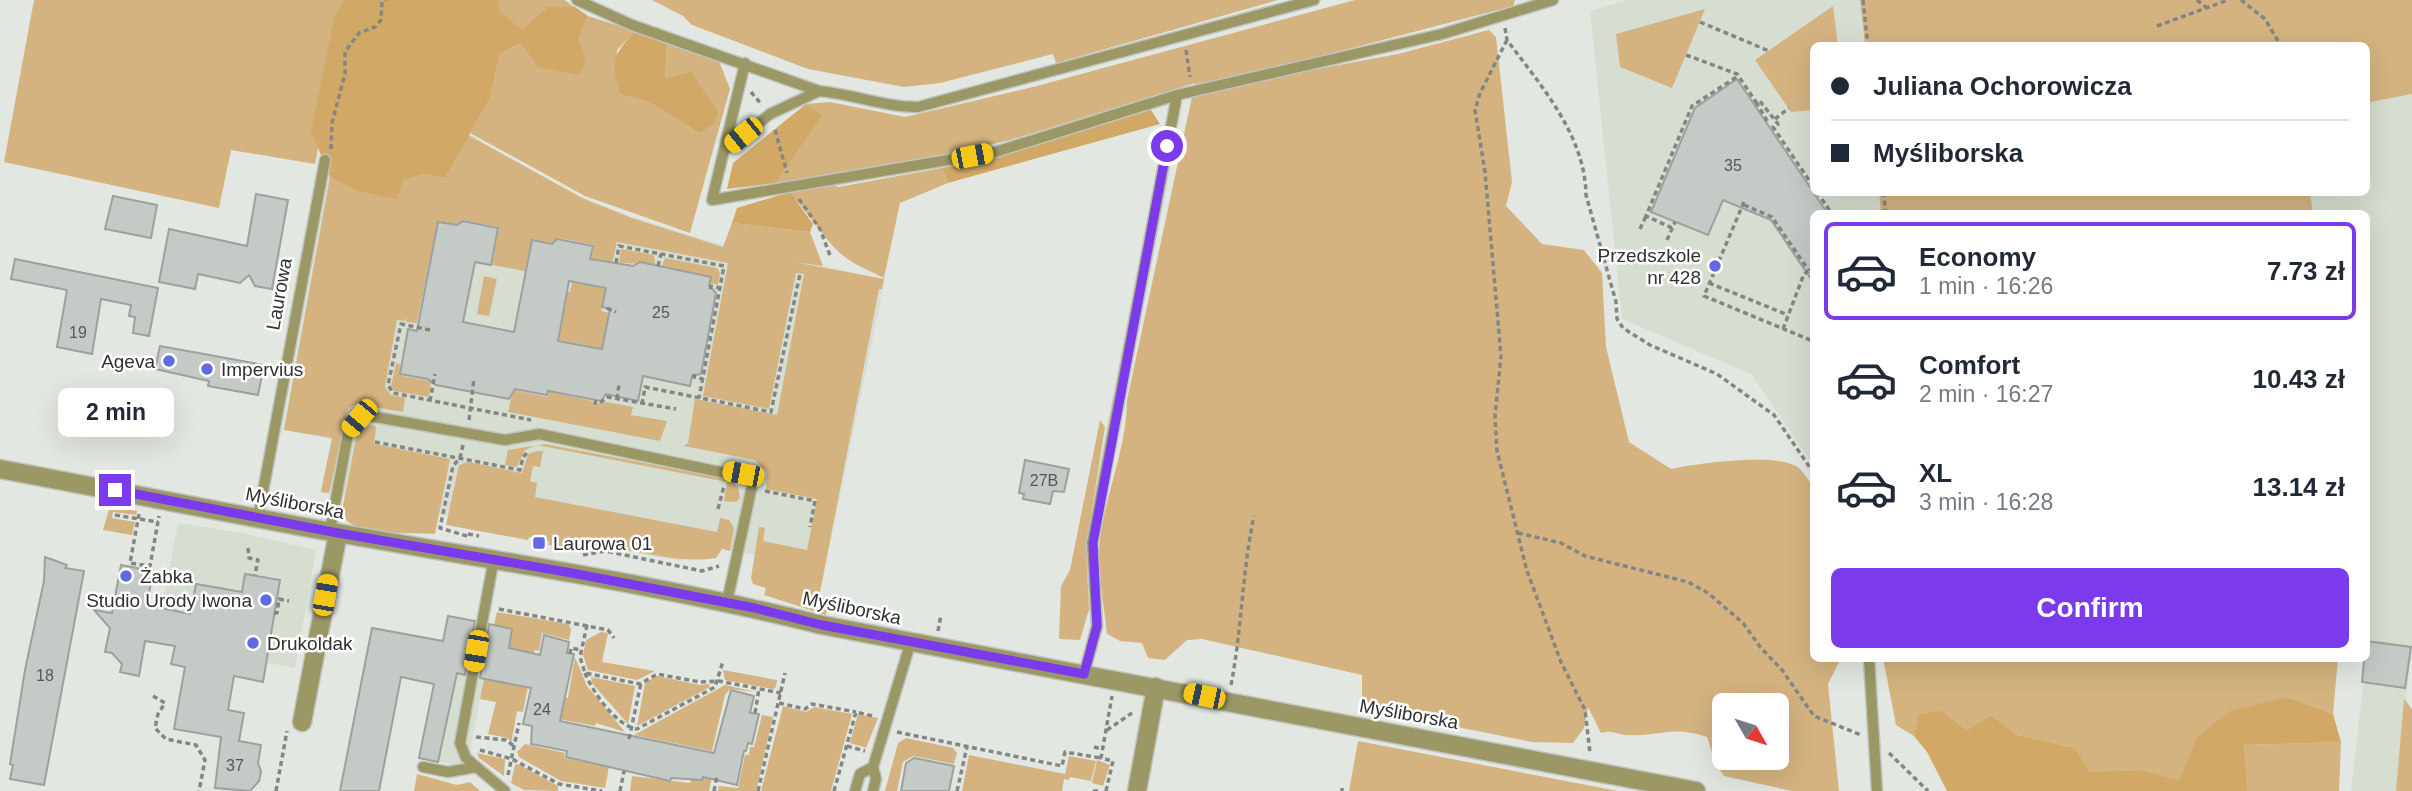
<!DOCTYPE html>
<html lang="en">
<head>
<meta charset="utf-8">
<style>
	:root { --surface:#fff; --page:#f2f2f3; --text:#1f2937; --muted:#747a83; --line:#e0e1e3; --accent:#7c3aed }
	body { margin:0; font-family:Helvetica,sans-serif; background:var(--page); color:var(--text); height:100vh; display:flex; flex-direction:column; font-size:26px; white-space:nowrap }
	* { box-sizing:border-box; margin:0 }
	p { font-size:23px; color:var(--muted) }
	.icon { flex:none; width:38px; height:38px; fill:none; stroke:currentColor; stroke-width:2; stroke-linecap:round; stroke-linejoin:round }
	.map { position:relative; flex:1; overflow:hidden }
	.panel { position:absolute; left:1810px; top:210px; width:560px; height:452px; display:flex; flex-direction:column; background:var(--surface); border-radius:10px; box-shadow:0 7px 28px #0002 }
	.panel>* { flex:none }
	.hud { position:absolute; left:1810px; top:42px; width:560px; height:154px; border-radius:10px; box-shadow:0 7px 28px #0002; display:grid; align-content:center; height:154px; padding:0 21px; background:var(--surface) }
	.needle { width:46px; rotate:129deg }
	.controls { position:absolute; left:1712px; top:693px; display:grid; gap:14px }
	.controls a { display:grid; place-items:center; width:77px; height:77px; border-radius:10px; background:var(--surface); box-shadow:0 7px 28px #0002; font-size:35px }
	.end { position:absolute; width:32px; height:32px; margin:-16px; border:9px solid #7c3aed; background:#fff; box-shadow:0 0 0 4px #fff }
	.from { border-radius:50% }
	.bubble { position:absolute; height:49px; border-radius:10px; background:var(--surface); box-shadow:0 7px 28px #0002; font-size:23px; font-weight:800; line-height:49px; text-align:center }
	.car { position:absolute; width:21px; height:42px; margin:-21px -10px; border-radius:9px; box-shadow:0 0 5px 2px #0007; background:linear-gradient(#f5c518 24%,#345 0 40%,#f5c518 0 76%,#345 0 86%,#f5c518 0) }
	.hud b { display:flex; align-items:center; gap:24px; height:66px; font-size:26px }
	.hud b+b { border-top:2px solid var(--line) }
	.hud i { width:18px; height:18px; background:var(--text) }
	ul { padding:12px 0 0; list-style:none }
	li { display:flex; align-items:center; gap:21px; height:98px; margin:0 14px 10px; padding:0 7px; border:4px solid transparent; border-radius:10px }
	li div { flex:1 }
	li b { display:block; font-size:26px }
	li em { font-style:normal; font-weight:800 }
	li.current { border-color:var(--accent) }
	li>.icon { width:63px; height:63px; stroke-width:1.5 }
	.button { display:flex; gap:14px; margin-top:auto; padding:14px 21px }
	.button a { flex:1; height:80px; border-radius:10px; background:var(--accent); color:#fff; font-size:28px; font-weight:800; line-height:80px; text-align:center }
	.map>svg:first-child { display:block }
</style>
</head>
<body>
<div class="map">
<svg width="2412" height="791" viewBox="0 0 2412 791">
	<rect width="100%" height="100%" fill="#e3e7e1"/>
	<path fill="#d6ded1" d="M 1628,0 L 1860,0 L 1865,45 L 1813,46 L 1813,192 L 1879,193 L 1881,213 L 1813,214 L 1813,465 L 1751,374 L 1622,319 L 1590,11 Z
		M 353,41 L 463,130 L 540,176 L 585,198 L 632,217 L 732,248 L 885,279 L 821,588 L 761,556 L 685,542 L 681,561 L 320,492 L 332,439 L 283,430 Z
		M 2412,94 L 2412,647 L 2396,791 L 2351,791 L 2366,658 L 2366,214 L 2313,213 L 2310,193 L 2366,192 L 2366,103 Z
		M 178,523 L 242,533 L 316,550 L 295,668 L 155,643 Z
		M 448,616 L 512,629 L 502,682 L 484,679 L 467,767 L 419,758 Z"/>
	<path fill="#d4b380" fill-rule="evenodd" d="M 34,0 L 347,0 L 315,164 L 231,150 L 219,208 L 4,162 Z
		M 498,0 L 565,0 L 574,7 L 547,7 L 522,29 L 499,12 Z
		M 652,0 L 1278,0 L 1056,63 L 1053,54 L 940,83 L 904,87 L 808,69 L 692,25 L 683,16 Z
		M 1355,0 L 1515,0 L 1513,6 L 1318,57 L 1301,72 L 1398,54 L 1489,30 L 1496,37 L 1512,182 L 1506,206 L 1542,244 L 1584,250 L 1602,273 L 1606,347 L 1629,442 L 1671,469 C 1697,463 1773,453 1796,466 C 1802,469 1808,480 1813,486 L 1813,658 L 1841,658 L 1828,684 L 1839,791 L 1792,791 L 1724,776 L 1715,762 L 1707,737 C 1671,725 1660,737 1628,735 C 1617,735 1612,729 1601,733 L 1588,707 L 1584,728 L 1573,743 L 1532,742 L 1362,708 L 1362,675 L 1202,639 L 1187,640 L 1165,660 L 1148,658 L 1142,643 L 1120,641 L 1107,634 C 1104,604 1096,567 1100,537 C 1107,490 1127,446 1127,400 L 1195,83 L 1010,140 L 941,157 L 817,176 L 838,187 L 942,168 L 948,183 L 900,203 L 884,278 C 870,271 852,264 840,253 C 817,232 803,200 776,183 L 823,115 L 806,104 L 830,102 L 905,117 L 1033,87 ZM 1724,705 L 1776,705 L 1776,758 L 1724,758 Z
		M 1860,0 L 2412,0 L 2412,94 L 2366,103 L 2366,46 L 1865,45 Z
		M 1833,6 L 1838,45 L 1813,46 L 1813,110 L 1791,112 L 1755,60 Z
		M 1705,9 L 1672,88 L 1620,67 L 1616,34 Z
		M 588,16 L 635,31 L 617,50 L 621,95 L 647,101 L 699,133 L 665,79 L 667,42 L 719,61 L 730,89 L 690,233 L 585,196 L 470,133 L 490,98 L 500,54 L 521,43 L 585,62 L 579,39 Z
		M 468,135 L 584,199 L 632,218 L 723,247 L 732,223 L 810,232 L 823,266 L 794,262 L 884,279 L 882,289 L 879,289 L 819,597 L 829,598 L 826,615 L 764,595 L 766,588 L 753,584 L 751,578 L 759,527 L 765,528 L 763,541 L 807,550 L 817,499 L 766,489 L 767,472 L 755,460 L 684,446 L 688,443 L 695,399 L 777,415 L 804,274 L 796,273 L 769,409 L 703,396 L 728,263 L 617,242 L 601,311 L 609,313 L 602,348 L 559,340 L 565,292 L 570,292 L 572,282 L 586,285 L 594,245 L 559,238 L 553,243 L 532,239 L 525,271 L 492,265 L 499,227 L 464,220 L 459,225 L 438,221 L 417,323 L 406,322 L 407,317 L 405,321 L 397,320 L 385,387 L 391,395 L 405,398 L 403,412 L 357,404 L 348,408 L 329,493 L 321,492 L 332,438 L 284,430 L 330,177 L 357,191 L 423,174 L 445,178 Z
		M 2310,193 L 2313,213 L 1881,214 L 1879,193 Z
		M 621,249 L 654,255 L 655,264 L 619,263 Z
		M 665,258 L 717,268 L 720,273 L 718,285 L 710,283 L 711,277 L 662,266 Z
		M 484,276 L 497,279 L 489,316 L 477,314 Z
		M 396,363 L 400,364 L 402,376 L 431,381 L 429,397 L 394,391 L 391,386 Z
		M 513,390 L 548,397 L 549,392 L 593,401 L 593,404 L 607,402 L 633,407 L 631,415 L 667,421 L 660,441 L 508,412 Z
		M 1100,420 L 1105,427 L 1086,547 L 1089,609 L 1080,640 L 1059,639 L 1061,586 L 1070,570 Z
		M 373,425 L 376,427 L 374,444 L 450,459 L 435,534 C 413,533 360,535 346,520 L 343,506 L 356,438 L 362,429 Z
		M 545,444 L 728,479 L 738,487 L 740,498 L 736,502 L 724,501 L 727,482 L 537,445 L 525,450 L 517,467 L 505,465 L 508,450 Z
		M 537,451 L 543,451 L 540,467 L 533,466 L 530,481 L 537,483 L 535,497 L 717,532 L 720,518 L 729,520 L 734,528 L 730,551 L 722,549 L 716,558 C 674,564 648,551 608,548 C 588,546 569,548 548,545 L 549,542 L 529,537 L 528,540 L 446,525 L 459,465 L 468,462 L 522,473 L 528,454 Z
		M 110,506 L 137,511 L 136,515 L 113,512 L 112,518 L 135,522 L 132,535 L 103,530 Z
		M 497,612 L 568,624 L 571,629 L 569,640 L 542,633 L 539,651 L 535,650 L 523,712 L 517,711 L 511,744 L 508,738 L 488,734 L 496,702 L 480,699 L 484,679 L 502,682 L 512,629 L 494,625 Z
		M 601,632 L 608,633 L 602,662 L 655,671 L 637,680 L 588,670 L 583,655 L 586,640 Z
		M 575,657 L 587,686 L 625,732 L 596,723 L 595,726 L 558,719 L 562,697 L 568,698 Z
		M 1883,658 L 2338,658 L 2333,714 L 2287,697 L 2196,738 L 2179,782 L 2142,770 L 2090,773 L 2075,748 L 2018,735 L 1991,715 L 1967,730 L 1940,710 L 1918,714 L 1914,736 L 1896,725 Z
		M 723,670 L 777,680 L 776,687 L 773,689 L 725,680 Z
		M 657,676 L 700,685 L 709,684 L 710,687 L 637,726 L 645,683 Z
		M 591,677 L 635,686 L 628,724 L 592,683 Z
		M 725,685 L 755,692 L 730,689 L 725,695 L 712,751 L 634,735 Z
		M 2404,699 L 2412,709 L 2412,791 L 2396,791 Z
		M 783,706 L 806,712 L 814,707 L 852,714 L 831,791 L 761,791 Z
		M 858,714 L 878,718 L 866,748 L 850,743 Z
		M 762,715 L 773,717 L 756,791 L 718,791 L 719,786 L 738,788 L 745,755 L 749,755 L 750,747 L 754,747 Z
		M 906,738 L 953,748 L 957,753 L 954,764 L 913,756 L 903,762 L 897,791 L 885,791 L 898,743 Z
		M 1358,741 L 1618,791 L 1349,791 Z
		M 2341,742 L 2339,791 L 2248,791 L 2244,745 Z
		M 525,744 L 565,753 L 564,758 L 609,767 L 605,788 L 561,781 L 519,757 L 517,752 Z
		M 477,753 L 505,759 L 504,776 L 479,758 Z
		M 969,755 L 1065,774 L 1069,756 L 1096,761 L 1091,781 L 1070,777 L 1069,780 L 1064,779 L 1062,791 L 962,791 Z
		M 1097,760 L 1110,765 L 1103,786 L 1092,783 Z
		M 518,764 L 558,786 L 558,791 L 524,790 L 511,783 L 515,765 Z
		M 417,774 L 457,785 L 470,782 L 480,791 L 414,791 Z
		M 704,774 L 712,777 L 709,791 L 630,791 L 632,776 L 690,783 L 691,779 L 702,781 Z"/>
	<path fill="#d2a866" d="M 344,0 L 498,0 L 500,12 L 522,29 L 547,7 L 575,7 L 588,16 L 579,39 L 586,62 L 579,75 L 538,67 L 521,43 L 500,54 L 490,98 L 445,178 L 423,174 L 403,180 L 397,199 L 357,191 L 330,177 L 311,131 L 335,15 Z
		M 635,31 L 667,42 L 665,79 L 691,72 L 718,112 L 714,124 L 699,133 L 647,101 L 621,95 C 610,63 612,56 635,31 Z
		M 806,104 L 823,115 L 776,183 L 727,189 L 733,163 Z
		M 1149,107 L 1160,124 L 948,183 L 942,168 L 992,159 Z
		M 790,192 L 813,224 L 810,232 L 732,223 L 737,208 Z
		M 2287,697 L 2333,714 L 2341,742 L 2244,745 L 2248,791 L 1947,791 L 1927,752 L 1914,736 L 1918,714 L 1940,710 L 1967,730 L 1991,715 L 2018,735 L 2075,748 L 2090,772 L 2142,770 L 2179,781 L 2196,738 L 2230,711 Z"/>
	<path fill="#c4cbc7" stroke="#9ba29e" stroke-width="2" fill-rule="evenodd" d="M 1737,79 L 1828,214 L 1813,214 L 1813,282 L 1771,220 L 1723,200 L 1708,235 L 1651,212 L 1695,108 Z
		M 256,194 L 288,200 L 272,289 L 255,286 L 249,275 L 240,283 L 198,274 L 195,289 L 159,282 L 169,229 L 247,246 Z
		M 113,196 L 157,205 L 151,238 L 105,229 Z
		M 463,221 L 498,228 L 491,265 L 475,262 L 463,322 L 514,332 L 532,240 L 552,244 L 557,239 L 593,246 L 590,259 L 633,266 L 640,262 L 711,277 L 709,285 L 716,293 L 701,374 L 692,376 L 690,386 L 643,376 L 638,401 L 606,394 L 601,401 L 548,391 L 547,395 L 515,389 L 509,399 L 436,385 L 428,379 L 400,374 L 408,329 L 417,331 L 438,222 L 457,225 ZM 569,281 L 606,288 L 602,307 L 610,309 L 602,349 L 558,341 Z
		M 15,259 L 158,288 L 149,336 L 133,333 L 135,317 L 129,316 L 131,305 L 101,299 L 92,354 L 57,347 L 67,290 L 11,279 Z
		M 160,346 L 264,365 L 258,395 L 208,386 L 209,381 L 155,369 Z
		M 1025,460 L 1069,469 L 1064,492 L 1053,491 L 1050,504 L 1023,499 L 1024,494 L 1019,493 Z
		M 45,557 L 67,565 L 65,568 L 84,571 L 44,785 L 10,779 L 13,765 L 10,764 L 25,670 L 44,581 Z
		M 121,565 L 153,571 L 147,605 L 190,614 L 196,584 L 242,592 L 245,574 L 280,580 L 263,682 L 234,676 L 228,710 L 244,713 L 239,741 L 261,745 L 258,763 L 261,771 L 259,781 L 250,791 L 215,788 L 221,737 L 174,729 L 185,667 L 171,664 L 175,646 L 145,641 L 139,676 L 120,672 L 122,664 L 112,653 L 105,652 L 110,628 L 94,610 L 112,613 Z
		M 448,616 L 475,621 L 465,675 L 457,673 L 438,762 L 419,758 L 434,684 L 401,677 L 379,791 L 340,791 L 372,628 L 443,641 Z
		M 489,624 L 512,629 L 509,648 L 540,655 L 544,635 L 569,642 L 567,653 L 574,654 L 560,721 L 714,753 L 731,690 L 754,696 L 750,713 L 759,714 L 752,744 L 748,743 L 746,751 L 744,751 L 737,785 L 703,777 L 702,780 L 671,778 L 670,781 L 566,757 L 567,751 L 531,744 L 532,726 L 523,724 L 531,688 L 480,678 Z
		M 2366,641 L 2411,647 L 2405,688 L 2362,682 Z
		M 914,758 L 954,766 L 949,791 L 901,791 L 906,763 Z"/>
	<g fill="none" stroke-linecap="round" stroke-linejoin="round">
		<g stroke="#bfc3bd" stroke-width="13">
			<path id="service" d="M 577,0 L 632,25 L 819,91 C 853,94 883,107 918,107 L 1314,0
				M 745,63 L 712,200 L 995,152 L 1177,95 L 1442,34 L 1553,0
				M 725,150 L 770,114 L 819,91
				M 258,518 L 325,160
				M 330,531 L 349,428 L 359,418 L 370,416 L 505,440 L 539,434 L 749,478 L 752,486 L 727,602
				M 494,558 L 460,743 L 466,758 L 505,791
				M 1869,658 L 1877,791
				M 1084,674 L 1097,626 L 1092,543 L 1177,95
				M 423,767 L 448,772 L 476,767
				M 855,791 L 860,774 L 873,767
				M 873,791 L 876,779 L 873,767 L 911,641"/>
		</g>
		<g stroke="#bfc3bd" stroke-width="21">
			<path id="minor" d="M 302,722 L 338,533
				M 1137,791 L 1156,687"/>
		</g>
		<g stroke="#bfc3bd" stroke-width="21">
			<path id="tertiary" d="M 0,469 C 113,490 225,513 338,533 C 500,562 663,585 822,625 L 1696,791"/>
		</g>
		<path stroke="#838682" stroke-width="3.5" stroke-dasharray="5 3.5" stroke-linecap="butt" d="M 1863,0 L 1868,46
			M 2197,0 L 2206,7
			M 2241,0 L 2265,19 L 2281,46
			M 1700,22 L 1769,51
			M 2157,26 L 2228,0
			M 1505,28 L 1507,40 C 1541,86 1585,135 1586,195 L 1616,302 L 1617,319 L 1623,328 L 1650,345 L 1717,374 L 1774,415 L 1813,472
			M 1507,40 L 1480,93 L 1475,110 L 1485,172 L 1501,356 L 1495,416 L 1497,451 L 1527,571 L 1561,662 L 1585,710 L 1590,753
			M 1186,50 L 1190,77
			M 1686,55 L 1737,74 L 1756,102 L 1759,100 L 1778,124 L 1773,127 L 1813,186
			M 751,92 L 762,105
			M 1756,102 L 1768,122
			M 1775,119 L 1789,108
			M 775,130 L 787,173
			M 331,149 L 332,123 L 345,74 L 345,52 L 359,33 L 375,27 L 381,20 L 382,2 L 386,0
			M 1817,192 L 1832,214
			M 1883,192 L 1886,214
			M 799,199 L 820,229 L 831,258
			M 1744,202 L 1704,296 L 1813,341
			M 1744,205 L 1772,217 L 1809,271
			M 1672,228 L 1646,216 L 1692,106 L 1738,76
			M 1640,229 L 1646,216
			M 1667,240 L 1675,222
			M 616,263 L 619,246 L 724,266 L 699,398
			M 658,266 L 661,254
			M 1709,283 L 1788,315
			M 710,289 L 711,286 L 720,288
			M 607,308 L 616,312
			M 1783,329 L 1804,274 L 1813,268
			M 430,330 L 401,324 L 388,385 L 393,393 L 531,420
			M 694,374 L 694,377 L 703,379
			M 617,399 L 619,384
			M 596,400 L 595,403 L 600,403 L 607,397 L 676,409
			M 430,401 L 435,374
			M 642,404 L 645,387 L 771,412 L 800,274
			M 469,420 L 474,378
			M 375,442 L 520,470 L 523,457 L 529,451
			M 463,445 L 460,458 L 453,466 L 440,528 L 467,536
			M 765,491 L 815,501 L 810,527
			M 718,509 L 724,486
			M 139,514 L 130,563 L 150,566 L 159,516
			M 115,515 L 158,522
			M 1518,533 L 1561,543 L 1585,556 L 1688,582 L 1708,593 L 1743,623 L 1761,648 L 1782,670 L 1814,716 L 1861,735
			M 468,534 L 479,536
			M 248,548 L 249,558 L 258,560 L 255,575
			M 583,555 L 605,551 L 702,571 L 719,566
			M 499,609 L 608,630 L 614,638
			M 274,613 L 277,613 L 279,599 L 289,601
			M 587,625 L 580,657 L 585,673 L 640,684 L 657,674 L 700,682 L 719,681 L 781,693
			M 938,631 L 941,615
			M 570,654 L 571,648 L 581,650
			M 585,673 C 592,691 616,726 637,729 L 715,687 L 723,661
			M 1231,685 C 1242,629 1242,572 1254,516
			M 153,696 L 165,703 L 158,714 L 155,728 L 166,739 L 196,745 L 205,760 L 199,791
			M 779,703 L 805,709 L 812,704 L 856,712
			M 755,713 L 759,689
			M 1107,730 L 1132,713
			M 897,732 L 1062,766 L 1065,752 L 1101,758
			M 476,737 L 506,740 L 514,746
			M 629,739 L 641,683
			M 847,746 L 865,751
			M 1094,747 L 1102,749
			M 480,750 L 512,759 L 559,784 L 602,791
			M 1889,753 L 1928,791
			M 508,775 L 519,723
			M 276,791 L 287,731
			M 620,791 L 624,771
			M 714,791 L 717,776
			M 758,791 L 785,673
			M 834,791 L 856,712 L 873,716
			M 957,791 L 967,747
			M 1093,791 L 1101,791
			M 1106,791 L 1113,761 L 1101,758 L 1112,696
			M 1342,791 L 1342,788"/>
		<use href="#service" stroke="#9b9865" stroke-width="10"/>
		<use href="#minor" stroke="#9b9865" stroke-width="18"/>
		<use href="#tertiary" stroke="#9b9865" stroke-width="18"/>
	</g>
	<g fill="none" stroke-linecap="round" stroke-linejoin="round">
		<path stroke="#7c3aed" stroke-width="9" d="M 115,490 L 338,533 L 572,573 L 755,608 L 822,625 L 1084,674 L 1097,626 L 1093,543 L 1167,146"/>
	</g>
	<g fill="#616ae2" stroke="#fff" stroke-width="2.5">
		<circle cx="1715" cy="266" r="7"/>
		<circle cx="169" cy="361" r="7"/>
		<circle cx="207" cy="369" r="7"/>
		<rect x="532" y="536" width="14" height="14" rx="3.5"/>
		<circle cx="126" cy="576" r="7"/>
		<circle cx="266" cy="600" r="7"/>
		<circle cx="253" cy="643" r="7"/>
	</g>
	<g text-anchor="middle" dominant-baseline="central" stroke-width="5" stroke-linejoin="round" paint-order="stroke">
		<g font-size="16" fill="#555855">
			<text x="1733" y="165">35</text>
			<text x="661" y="312">25</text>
			<text x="78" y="332">19</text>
			<text x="1044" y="480">27B</text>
			<text x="45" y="675">18</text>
			<text x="542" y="709">24</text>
			<text x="235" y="765">37</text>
		</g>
		<g font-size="19" fill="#30312f" stroke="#fff" text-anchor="start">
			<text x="1701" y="255" text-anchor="end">Przedszkole<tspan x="1701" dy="22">nr 428</tspan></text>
			<text x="155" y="361" text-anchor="end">Ageva</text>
			<text x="221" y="369">Impervius</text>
			<text x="553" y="543">Laurowa 01</text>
			<text x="140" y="576">Żabka</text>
			<text x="252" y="600" text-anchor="end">Studio Urody Iwona</text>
			<text x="267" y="643">Drukoldak</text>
		</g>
		<g font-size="19" fill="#30312f" stroke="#fff">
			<text transform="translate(279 294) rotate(-80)">Laurowa</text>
			<text transform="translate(295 503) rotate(11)">Myśliborska</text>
			<text transform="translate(852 608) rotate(12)">Myśliborska</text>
			<text transform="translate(1409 714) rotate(10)">Myśliborska</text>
		</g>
	</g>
</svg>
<div class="controls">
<a><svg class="needle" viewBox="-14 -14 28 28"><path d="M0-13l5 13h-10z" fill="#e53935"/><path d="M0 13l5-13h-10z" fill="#747a83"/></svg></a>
</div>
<i class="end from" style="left:1167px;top:146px"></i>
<i class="end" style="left:115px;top:490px"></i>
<div class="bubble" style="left:58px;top:388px;width:116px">2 min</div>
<i class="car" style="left:743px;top:135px;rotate:231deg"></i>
<i class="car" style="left:972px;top:156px;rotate:79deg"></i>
<i class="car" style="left:359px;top:418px;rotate:220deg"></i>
<i class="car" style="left:743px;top:474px;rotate:281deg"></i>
<i class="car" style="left:325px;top:595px;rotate:10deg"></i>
<i class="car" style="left:476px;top:651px;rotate:190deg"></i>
<i class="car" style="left:1204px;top:696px;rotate:282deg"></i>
<div class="hud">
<b><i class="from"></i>Juliana Ochorowicza</b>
<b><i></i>Myśliborska</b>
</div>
<section class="panel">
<ul>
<li class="current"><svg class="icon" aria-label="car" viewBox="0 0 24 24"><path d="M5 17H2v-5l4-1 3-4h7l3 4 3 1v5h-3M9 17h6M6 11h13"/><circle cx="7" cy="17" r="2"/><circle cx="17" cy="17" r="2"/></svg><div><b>Economy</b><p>1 min · 16:26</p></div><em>7.73 zł</em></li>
<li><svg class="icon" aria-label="car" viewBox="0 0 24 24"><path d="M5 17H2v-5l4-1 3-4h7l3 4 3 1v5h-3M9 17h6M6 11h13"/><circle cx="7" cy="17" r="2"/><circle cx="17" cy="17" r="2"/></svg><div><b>Comfort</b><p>2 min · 16:27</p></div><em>10.43 zł</em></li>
<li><svg class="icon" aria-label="car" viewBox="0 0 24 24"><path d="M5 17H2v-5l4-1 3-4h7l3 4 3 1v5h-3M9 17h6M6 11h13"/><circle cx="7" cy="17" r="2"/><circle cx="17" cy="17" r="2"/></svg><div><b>XL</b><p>3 min · 16:28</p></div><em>13.14 zł</em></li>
</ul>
<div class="button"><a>Confirm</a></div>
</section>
</div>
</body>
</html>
